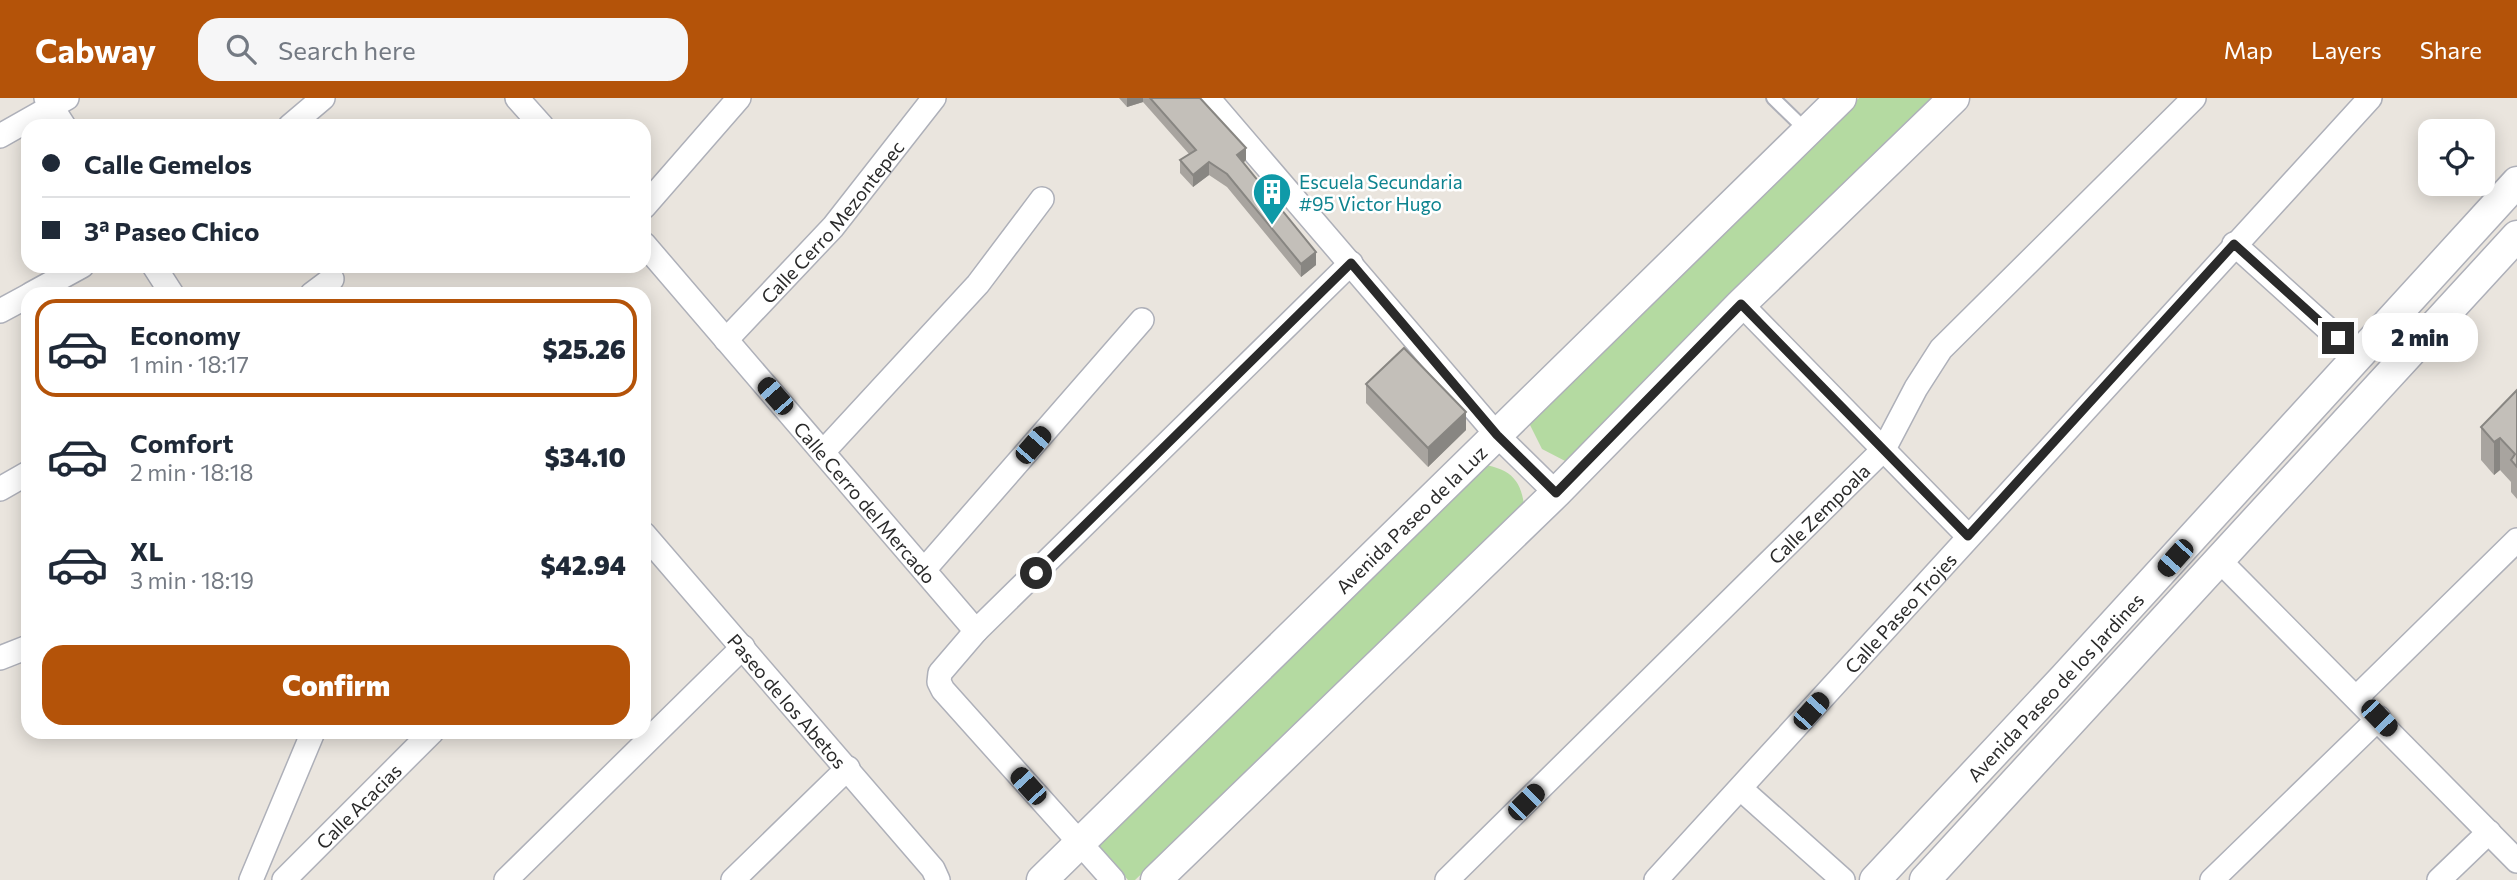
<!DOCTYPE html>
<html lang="en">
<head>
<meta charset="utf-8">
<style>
	:root { --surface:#fff; --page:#f6f6f7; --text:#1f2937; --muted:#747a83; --line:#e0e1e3; --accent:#b45309 }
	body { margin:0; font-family:Commissioner,sans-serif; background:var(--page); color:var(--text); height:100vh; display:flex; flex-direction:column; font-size:26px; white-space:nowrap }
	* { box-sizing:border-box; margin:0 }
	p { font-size:23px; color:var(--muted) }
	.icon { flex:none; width:38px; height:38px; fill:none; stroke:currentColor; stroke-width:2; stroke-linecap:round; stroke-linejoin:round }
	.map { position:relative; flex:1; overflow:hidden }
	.details { position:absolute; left:21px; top:189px; width:630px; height:452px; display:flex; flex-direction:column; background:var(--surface); border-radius:21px; box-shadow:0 4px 18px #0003 }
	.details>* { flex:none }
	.banner { position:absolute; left:21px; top:21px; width:630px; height:154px; border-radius:21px; box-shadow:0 4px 18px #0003; display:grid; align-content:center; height:154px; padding:0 21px; background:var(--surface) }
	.buttons { position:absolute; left:2418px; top:21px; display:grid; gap:14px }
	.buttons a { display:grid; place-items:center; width:77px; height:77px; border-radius:14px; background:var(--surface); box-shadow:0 4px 18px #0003; font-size:35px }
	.end { position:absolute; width:32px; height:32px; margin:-16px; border:9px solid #2a2a2a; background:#fff; box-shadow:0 0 0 4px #fff }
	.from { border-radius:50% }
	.bubble { position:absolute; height:49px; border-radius:21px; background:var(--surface); box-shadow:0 4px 18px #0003; font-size:23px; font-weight:800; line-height:49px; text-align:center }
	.car { position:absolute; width:21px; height:42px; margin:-21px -10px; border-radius:9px; box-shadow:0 0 5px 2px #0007; background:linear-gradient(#222 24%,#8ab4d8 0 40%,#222 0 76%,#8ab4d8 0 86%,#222 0) }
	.banner b { display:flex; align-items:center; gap:24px; height:66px; font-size:26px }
	.banner b+b { border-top:2px solid var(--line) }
	.banner i { width:18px; height:18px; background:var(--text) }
	ul { padding:12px 0 0; list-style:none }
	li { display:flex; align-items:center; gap:21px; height:98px; margin:0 14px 10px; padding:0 7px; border:4px solid transparent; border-radius:21px }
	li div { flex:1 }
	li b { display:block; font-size:26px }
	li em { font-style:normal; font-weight:800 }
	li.active { border-color:var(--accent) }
	li>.icon { width:63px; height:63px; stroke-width:1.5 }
	.cta { display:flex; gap:14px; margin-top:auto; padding:14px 21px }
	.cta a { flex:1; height:80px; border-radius:21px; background:var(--accent); color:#fff; font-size:28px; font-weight:800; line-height:80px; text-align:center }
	header { display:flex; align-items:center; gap:42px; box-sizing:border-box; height:98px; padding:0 35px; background:var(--accent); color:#fff }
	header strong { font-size:33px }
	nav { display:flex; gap:38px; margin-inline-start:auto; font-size:24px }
	.search { width:490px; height:63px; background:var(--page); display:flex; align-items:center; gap:18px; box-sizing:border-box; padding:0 24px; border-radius:21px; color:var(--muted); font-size:26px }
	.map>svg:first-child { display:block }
</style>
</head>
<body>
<header>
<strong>Cabway</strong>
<div class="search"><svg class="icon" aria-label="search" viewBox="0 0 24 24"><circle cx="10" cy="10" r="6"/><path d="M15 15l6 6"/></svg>Search here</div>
<nav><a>Map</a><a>Layers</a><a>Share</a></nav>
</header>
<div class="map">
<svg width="2517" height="782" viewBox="0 0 2517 782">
	<rect width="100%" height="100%" fill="#eae5de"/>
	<path fill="#b4daa1" d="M 1859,0 L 1947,0 L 1569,365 L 1542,351 L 1528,323 Z
		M 1482,366 C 1513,372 1522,383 1525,414 L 1135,782 L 1128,782 L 1098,748 Z"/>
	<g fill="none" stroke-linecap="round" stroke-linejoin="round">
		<g stroke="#aeb0b9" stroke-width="16">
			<path id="service" d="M 1773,0 L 1807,33"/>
		</g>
		<g stroke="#aeb0b9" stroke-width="26">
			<g id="minor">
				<path d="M 46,0 L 64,28"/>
				<path d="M 517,0 L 542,28"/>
				<path d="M 1208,0 L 1497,337 L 1556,395"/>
				<path d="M 290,28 L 323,0"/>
				<path d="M 0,38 L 67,0"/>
				<path d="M 644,109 L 739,0"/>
				<path id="s1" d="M 644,146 L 976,533"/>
				<path d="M 2234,146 L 2359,259"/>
				<path d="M 154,168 L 172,196"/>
				<path d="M 31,196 L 82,168"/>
				<path d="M 312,196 L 332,181"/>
				<path d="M 1741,206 L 1968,438"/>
				<path d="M 0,213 L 28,198"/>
				<path id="s2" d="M 726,242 L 833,129 L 934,0"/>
				<path d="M 823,354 L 978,186 L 1042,101"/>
				<path d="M 0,391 L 28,375"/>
				<path id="s3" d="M 644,436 L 933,771 L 938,782"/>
				<path d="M 2219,462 L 2517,763"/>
				<path d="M 924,472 L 1142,222"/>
				<path d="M 0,560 L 28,549"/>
				<path d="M 2357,599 L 2517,442"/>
				<path d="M 1741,691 L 1843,782"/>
				<path d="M 251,782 L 313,634"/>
				<path id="s4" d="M 284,782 L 432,634"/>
				<path d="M 506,782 L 743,549"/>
				<path d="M 733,782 L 848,670"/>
				<path d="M 1113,782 L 943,592 L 939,584 L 940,575 L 976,533 L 1351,165"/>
				<path id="s5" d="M 1447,782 L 1884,351 L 1916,290 L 1941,251 L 2194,0"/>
				<path id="s6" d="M 1656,782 L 2370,0"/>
				<path d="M 2212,782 L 2379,620"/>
				<path d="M 2439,782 L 2489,734"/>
			</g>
		</g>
		<g stroke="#aeb0b9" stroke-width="33">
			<g id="tertiary">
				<path id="s7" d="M 1042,782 L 1841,0"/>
				<path d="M 1156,782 L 1556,395 L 1741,206 L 1954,0"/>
				<path id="s8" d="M 1875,782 L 2064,580 L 2517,84"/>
				<path d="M 1925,782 L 2517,138"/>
			</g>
		</g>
		<use href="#service" stroke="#fff" stroke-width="12"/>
		<use href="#minor" stroke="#fff" stroke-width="23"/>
		<use href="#tertiary" stroke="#fff" stroke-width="30"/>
	</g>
	<path fill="#a8a49f" d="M 1119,0 L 1200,0 L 1246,62 L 1243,65 L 1316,167 L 1301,179 L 1227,89 L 1209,77 L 1193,89 L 1180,75 L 1180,62 L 1189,56 L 1143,4 L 1127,9 Z
		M 1366,286 L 1466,332 L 1428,369 L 1366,305 Z
		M 2517,292 L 2517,401 L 2511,394 L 2511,384 L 2500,372 L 2494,377 L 2481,362 L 2481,329 Z"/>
	<path fill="#888682" d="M 1127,0 L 1143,0 L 1143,4 L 1127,9 Z
		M 1246,50 L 1246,62 L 1237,70 L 1237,57 Z
		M 1209,64 L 1209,77 L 1193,89 L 1193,77 Z
		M 1316,154 L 1316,167 L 1301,179 L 1301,166 Z
		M 1466,314 L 1466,332 L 1428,369 L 1428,350 Z
		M 2500,340 L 2500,372 L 2494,377 L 2494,344 Z"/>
	<path fill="#c3bfb9" stroke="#888682" stroke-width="2" d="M 1150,0 L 1200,0 L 1246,50 L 1237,57 L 1316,154 L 1301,166 L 1227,76 L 1209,64 L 1193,77 L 1180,62 L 1196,52 Z
		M 1404,250 L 1466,314 L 1428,350 L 1366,286 Z
		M 2517,292 L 2517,369 L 2511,362 L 2515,356 L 2500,340 L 2494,344 L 2481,329 Z"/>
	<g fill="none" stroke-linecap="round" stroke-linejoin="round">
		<path stroke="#2a2a2a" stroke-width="9" d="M 1036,475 L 1351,165 L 1497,337 L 1556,395 L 1741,206 L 1968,438 L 2234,146 L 2338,240"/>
	</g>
	<defs>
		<g id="building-pin" transform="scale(2.0125)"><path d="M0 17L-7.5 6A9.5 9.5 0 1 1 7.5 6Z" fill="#0f9aa8" stroke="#fff"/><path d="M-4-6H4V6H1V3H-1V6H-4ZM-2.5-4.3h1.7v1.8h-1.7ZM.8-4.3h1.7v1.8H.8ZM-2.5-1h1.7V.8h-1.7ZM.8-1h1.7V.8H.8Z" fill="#fff"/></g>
	</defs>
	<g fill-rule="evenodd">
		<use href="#building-pin" x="1272" y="94"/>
	</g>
	<g text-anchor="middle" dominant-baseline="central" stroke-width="5" stroke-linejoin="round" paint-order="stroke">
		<g font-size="19" fill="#0d838f" stroke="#fff" text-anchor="start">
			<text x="1299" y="83">Escuela Secundaria<tspan x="1299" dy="22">#95 Victor Hugo</tspan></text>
		</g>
		<g font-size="19" fill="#2a2a2a" stroke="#fff">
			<text stroke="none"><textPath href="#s2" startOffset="159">Calle Cerro Mezontepec</textPath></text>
			<text stroke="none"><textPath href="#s1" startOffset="340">Calle Cerro del Mercado</textPath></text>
			<text stroke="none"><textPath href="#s5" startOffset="522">Calle Zempoala</textPath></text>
			<text stroke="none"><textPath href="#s7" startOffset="516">Avenida Paseo de la Luz</textPath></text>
			<text stroke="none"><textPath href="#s6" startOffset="362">Calle Paseo Trojes</textPath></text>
			<text stroke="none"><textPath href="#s8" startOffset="264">Avenida Paseo de los Jardines</textPath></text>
			<text stroke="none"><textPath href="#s3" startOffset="220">Paseo de los Abetos</textPath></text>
			<text stroke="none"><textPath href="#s4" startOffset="105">Calle Acacias</textPath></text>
		</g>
	</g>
</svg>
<div class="buttons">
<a><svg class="icon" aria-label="locate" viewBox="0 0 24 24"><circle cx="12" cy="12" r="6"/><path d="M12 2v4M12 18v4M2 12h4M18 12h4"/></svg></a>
</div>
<i class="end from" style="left:1036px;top:475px"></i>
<i class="end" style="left:2338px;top:240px"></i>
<div class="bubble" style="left:2362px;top:215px;width:116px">2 min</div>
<i class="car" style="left:775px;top:298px;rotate:319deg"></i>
<i class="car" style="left:1033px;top:347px;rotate:41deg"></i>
<i class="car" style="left:2175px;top:460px;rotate:222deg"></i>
<i class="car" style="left:1811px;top:613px;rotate:42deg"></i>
<i class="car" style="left:2379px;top:620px;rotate:136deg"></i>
<i class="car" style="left:1028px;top:688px;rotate:318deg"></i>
<i class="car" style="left:1526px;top:704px;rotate:45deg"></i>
<div class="banner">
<b><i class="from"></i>Calle Gemelos</b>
<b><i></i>3ª Paseo Chico</b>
</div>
<section class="details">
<ul>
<li class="active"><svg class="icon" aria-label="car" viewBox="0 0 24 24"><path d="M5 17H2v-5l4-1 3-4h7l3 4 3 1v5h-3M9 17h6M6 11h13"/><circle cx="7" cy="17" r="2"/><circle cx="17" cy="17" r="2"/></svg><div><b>Economy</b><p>1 min · 18:17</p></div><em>$25.26</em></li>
<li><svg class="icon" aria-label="car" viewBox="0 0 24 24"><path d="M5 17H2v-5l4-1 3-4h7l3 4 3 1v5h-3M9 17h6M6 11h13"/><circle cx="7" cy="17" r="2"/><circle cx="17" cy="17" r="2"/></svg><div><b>Comfort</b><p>2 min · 18:18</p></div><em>$34.10</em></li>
<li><svg class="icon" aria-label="car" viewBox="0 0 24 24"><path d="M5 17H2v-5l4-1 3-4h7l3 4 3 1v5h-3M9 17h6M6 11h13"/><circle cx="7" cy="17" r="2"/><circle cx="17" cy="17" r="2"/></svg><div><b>XL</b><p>3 min · 18:19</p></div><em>$42.94</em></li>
</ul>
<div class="cta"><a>Confirm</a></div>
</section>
</div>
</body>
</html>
